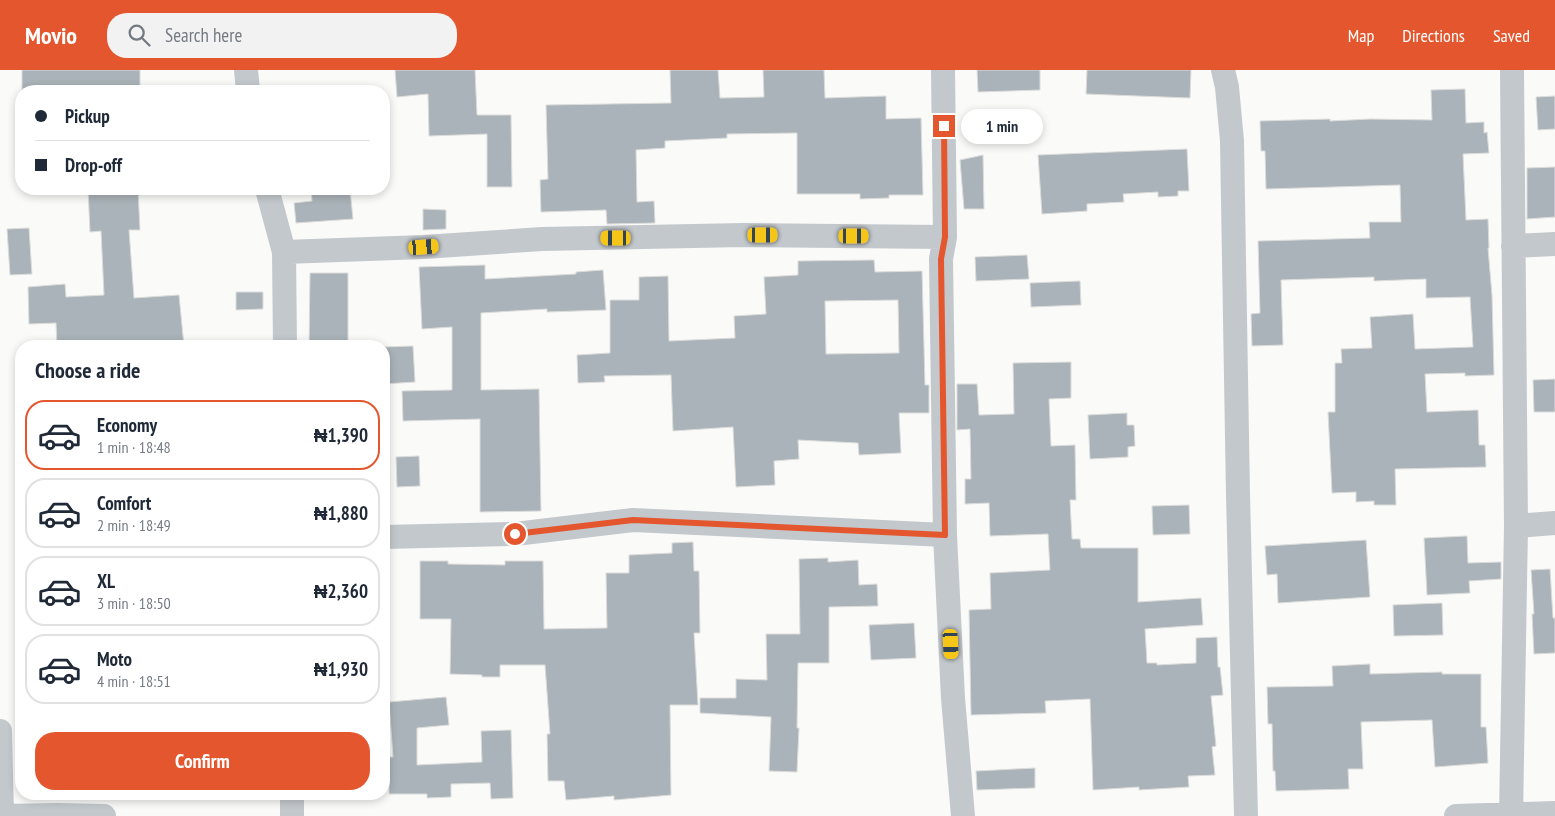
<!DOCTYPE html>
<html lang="en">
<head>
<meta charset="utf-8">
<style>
	:root { --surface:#fff; --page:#f2f2f3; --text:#1f2937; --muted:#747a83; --line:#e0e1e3; --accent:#e4572e }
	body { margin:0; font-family:"PT Sans Narrow",sans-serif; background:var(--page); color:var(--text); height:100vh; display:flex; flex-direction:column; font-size:19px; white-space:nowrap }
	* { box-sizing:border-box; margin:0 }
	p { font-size:16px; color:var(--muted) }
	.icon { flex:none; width:28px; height:28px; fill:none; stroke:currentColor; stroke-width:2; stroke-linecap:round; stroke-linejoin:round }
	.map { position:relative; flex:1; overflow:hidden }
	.sheet { position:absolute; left:15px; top:270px; width:375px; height:460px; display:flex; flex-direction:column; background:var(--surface); border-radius:20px; box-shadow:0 2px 8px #0003 }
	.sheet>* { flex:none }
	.top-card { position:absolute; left:15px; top:15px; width:375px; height:110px; border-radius:20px; box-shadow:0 2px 8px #0003; display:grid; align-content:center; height:110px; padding:0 20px; background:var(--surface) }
	.end { position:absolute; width:22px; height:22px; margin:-11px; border:6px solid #e4572e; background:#fff; box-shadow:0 0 0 2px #fff }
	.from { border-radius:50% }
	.bubble { position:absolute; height:35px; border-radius:18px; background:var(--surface); box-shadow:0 2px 8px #0003; font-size:16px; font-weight:800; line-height:35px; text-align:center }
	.car { position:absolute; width:15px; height:30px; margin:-15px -8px; border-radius:6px; box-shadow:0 0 4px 1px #0007; background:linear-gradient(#f5c518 24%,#345 0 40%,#f5c518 0 76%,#345 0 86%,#f5c518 0) }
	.top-card b { display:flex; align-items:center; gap:18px; height:48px; font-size:19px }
	.top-card b+b { border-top:1px solid var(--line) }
	.top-card i { width:12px; height:12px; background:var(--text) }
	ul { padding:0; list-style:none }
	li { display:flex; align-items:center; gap:15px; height:70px; margin:0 10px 8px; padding:0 10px; border:2px solid var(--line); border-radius:20px }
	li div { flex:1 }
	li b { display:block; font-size:19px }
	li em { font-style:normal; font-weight:800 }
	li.selected { border-color:var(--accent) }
	li>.icon { width:45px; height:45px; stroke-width:1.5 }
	h2 { padding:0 20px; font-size:22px; line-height:60px }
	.button { display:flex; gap:10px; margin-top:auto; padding:10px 20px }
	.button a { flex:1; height:58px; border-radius:20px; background:var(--accent); color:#fff; font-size:20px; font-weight:800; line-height:58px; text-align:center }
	header { display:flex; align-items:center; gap:30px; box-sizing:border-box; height:70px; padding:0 25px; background:var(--accent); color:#fff }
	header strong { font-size:24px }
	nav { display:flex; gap:28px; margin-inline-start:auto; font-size:18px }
	.search { width:350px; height:45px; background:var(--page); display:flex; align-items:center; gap:12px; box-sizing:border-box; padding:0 18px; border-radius:20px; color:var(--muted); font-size:19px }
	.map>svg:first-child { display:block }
</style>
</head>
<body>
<header>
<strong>Movio</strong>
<div class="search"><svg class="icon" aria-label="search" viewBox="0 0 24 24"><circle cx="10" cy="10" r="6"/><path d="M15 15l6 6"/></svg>Search here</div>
<nav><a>Map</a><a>Directions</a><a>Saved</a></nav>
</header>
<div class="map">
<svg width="1555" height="746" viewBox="0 0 1555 746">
	<rect width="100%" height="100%" fill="#fafaf8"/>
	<path fill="#aab3b9" stroke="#dcdcda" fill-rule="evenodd" d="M 22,0 L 140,0 L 140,21 L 22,21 Z
		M 395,0 L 475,0 L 477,45 L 511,45 L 512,117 L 487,117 L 487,64 L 429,66 L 428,24 L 397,27 Z
		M 670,0 L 718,0 L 720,28 L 764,27 L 763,0 L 824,0 L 825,28 L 886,26 L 886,49 L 921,48 L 923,125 L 889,125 L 889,128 L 860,129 L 860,124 L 797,124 L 797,63 L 727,64 L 727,68 L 665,71 L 665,78 L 636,80 L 637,132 L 654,131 L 655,153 L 607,154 L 606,140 L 541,142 L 540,110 L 548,109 L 546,35 L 671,33 Z
		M 977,0 L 1040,0 L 1040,20 L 978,22 Z
		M 1087,0 L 1191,0 L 1190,28 L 1086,24 Z
		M 1465,19 L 1466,53 L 1484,52 L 1484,63 L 1487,62 L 1489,83 L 1463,84 L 1466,150 L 1488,149 L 1489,178 L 1488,178 L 1492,225 L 1494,305 L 1465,306 L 1465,303 L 1425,304 L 1427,342 L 1478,340 L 1479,375 L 1485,375 L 1486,397 L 1395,399 L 1396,435 L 1374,435 L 1374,431 L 1356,432 L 1356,422 L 1332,423 L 1328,342 L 1335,342 L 1335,293 L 1342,293 L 1341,279 L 1372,278 L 1370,247 L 1413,244 L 1415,279 L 1473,277 L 1470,227 L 1426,228 L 1426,209 L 1374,211 L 1374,207 L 1281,210 L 1283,275 L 1252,276 L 1251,244 L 1260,243 L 1258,171 L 1370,168 L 1369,152 L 1401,152 L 1400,115 L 1266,119 L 1265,81 L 1261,81 L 1260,51 L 1330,49 L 1330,51 L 1370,49 L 1432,50 L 1431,20 Z
		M 1555,26 L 1555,59 L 1538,60 L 1536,27 Z
		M 1187,79 L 1189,121 L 1178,121 L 1178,126 L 1158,127 L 1158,122 L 1123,124 L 1124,132 L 1087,134 L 1087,141 L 1042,144 L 1038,85 Z
		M 983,85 L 984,139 L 964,139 L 960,90 Z
		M 1555,97 L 1555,147 L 1527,149 L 1527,98 Z
		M 88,119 L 138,119 L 140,160 L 129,160 L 134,228 L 179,225 L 184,276 L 57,276 L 56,253 L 29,254 L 28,217 L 65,214 L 66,227 L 104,225 L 101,161 L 90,162 Z
		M 311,119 L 350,119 L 353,149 L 296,153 L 294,133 L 312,131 Z
		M 423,139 L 446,140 L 446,159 L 423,160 Z
		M 29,158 L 32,204 L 10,205 L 7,159 Z
		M 1027,185 L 1029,209 L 976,211 L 975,187 Z
		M 874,190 L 875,202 L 922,201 L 925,315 L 929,315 L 929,343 L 899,343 L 901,383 L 859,385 L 858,373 L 798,370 L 799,389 L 774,391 L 775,415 L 736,417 L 733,357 L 673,361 L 671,305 L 604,306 L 605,312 L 578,313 L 577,285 L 610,283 L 610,230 L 639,230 L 639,207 L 668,206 L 669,271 L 735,268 L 734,246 L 766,244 L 764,207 L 798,205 L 798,191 ZM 898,230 L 899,283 L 826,284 L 825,231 Z
		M 485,195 L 485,209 L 576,204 L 576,202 L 603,200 L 606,240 L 547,242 L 547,239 L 481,243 L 481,320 L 539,319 L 541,441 L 480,442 L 480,349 L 403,351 L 402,321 L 452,320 L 452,257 L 422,259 L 419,197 Z
		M 310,203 L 348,203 L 348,276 L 309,276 Z
		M 1080,211 L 1081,235 L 1031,237 L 1030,213 Z
		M 236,222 L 263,222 L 263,239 L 236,240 Z
		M 413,276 L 415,312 L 384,314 L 384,277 Z
		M 1071,292 L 1071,328 L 1049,329 L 1051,376 L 1075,375 L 1076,430 L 1070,430 L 1072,469 L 1080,469 L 1081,478 L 1138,478 L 1138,532 L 1201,528 L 1203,555 L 1145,559 L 1147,593 L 1157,593 L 1157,595 L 1196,593 L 1196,568 L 1217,567 L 1218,597 L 1220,597 L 1223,625 L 1211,626 L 1216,676 L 1212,677 L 1215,705 L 1188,706 L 1189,717 L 1139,720 L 1139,717 L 1093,720 L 1090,629 L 1045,631 L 1046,643 L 971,645 L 969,540 L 991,539 L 990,503 L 1050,500 L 1048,464 L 990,466 L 989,433 L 965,434 L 965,409 L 971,409 L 970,359 L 957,360 L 957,314 L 977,314 L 979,345 L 1014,344 L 1013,293 Z
		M 1555,309 L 1555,342 L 1534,342 L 1533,310 Z
		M 1127,343 L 1127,355 L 1134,355 L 1135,376 L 1128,377 L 1128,387 L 1090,389 L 1088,345 Z
		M 419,386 L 420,416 L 397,417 L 396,387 Z
		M 1189,435 L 1190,464 L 1153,465 L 1152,436 Z
		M 1467,466 L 1468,493 L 1501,492 L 1501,509 L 1469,511 L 1470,523 L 1427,525 L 1424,468 Z
		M 1366,470 L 1370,527 L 1278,533 L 1277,504 L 1267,505 L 1265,476 Z
		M 693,472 L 694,501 L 699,501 L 700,563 L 694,563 L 698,635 L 670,635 L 671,725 L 614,730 L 614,726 L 566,730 L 564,711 L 548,711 L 547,664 L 550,664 L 545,595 L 500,595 L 500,607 L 482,607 L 482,605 L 450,604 L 451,549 L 420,549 L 420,491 L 448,491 L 448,494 L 505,495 L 505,491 L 543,491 L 544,559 L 607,558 L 606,503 L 629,503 L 629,485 L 672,483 L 672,473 Z
		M 828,488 L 828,492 L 858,490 L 859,515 L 877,514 L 878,536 L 829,537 L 829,593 L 798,593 L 797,658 L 799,658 L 797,702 L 769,701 L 771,647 L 700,643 L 700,628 L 736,628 L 736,609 L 767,610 L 766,564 L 800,564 L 799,489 Z
		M 1550,499 L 1553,548 L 1555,548 L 1555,583 L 1534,584 L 1532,544 L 1534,544 L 1531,500 Z
		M 1442,533 L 1443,565 L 1394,566 L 1393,535 Z
		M 914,553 L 916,588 L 871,590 L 869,555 Z
		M 1370,594 L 1370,604 L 1442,602 L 1442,604 L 1481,604 L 1481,657 L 1486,657 L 1488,693 L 1435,697 L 1432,650 L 1361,652 L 1363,699 L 1348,699 L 1349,719 L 1276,721 L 1275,701 L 1273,701 L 1272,654 L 1268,654 L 1267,617 L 1333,616 L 1332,596 Z
		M 446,627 L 449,655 L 417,658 L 417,695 L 482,692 L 481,661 L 511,660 L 513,728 L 491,729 L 490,713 L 451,714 L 451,727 L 427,728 L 427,724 L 389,724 L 389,687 L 393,687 L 389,632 Z
		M 1035,698 L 1035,718 L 977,720 L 976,701 Z"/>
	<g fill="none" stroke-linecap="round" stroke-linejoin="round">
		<path stroke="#c3c8cc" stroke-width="24" d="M 246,0 L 248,21
			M 943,0 L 945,167 L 941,189 L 945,465 L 953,628 L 963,746
			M 1223,0 L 1227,17 L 1232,71 L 1238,425 L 1246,746
			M 267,119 L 284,182 L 285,276
			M 1513,176 L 1555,174
			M 284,182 L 424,177 L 542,169 L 744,165 L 945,167
			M 1516,456 L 1555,453
			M 384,467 L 515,464 L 633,450 L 945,465
			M 0,661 L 2,746
			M 292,724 L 292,746
			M 1,746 L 58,745 L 104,746
			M 1456,746 L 1555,743
			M 1511,746 L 1516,456 L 1512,0"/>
	</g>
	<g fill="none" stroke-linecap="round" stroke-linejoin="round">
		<path stroke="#e4572e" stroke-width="6" d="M 515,464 L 633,450 L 945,465 L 941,189 L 945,167 L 944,56"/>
	</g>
</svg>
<i class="end from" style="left:515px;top:464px"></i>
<i class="end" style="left:944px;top:56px"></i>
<div class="bubble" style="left:961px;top:39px;width:82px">1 min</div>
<i class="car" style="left:763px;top:165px;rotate:90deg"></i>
<i class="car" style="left:854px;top:166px;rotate:90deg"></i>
<i class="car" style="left:616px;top:168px;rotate:270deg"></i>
<i class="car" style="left:424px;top:177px;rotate:86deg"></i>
<i class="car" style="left:951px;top:574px;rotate:177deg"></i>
<div class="top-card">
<b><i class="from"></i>Pickup</b>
<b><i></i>Drop-off</b>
</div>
<section class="sheet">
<h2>Choose a ride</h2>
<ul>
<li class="selected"><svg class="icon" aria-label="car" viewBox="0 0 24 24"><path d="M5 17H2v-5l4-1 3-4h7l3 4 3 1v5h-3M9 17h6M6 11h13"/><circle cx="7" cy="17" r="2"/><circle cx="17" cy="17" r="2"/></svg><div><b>Economy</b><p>1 min · 18:48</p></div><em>₦1,390</em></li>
<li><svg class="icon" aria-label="car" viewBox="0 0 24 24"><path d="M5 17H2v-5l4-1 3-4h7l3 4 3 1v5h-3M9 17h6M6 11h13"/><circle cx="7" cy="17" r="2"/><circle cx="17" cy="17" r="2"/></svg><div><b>Comfort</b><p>2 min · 18:49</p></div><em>₦1,880</em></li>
<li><svg class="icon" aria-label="car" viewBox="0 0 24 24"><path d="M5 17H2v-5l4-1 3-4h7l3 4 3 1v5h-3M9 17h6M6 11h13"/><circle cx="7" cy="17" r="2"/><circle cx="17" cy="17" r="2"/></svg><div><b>XL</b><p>3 min · 18:50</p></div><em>₦2,360</em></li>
<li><svg class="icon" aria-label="car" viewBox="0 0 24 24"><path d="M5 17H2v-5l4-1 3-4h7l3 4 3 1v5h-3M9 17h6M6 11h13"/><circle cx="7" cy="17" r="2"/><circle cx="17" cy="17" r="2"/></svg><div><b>Moto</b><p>4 min · 18:51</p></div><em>₦1,930</em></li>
</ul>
<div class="button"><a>Confirm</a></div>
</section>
</div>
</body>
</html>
